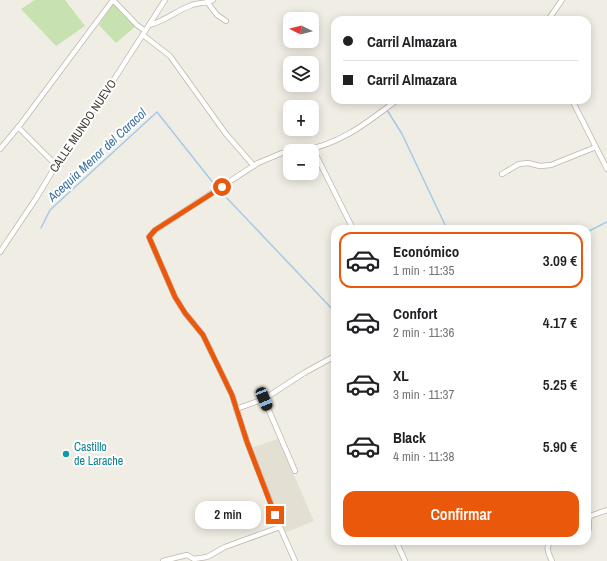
<!DOCTYPE html>
<html lang="es">
<head>
<meta charset="utf-8">
<style>
	:root { --surface:#fff; --page:#f2f2f2; --text:#202124; --muted:#757577; --line:#e0e0e0; --accent:#ea580c }
	body { margin:0; font-family:"Archivo Narrow",sans-serif; background:var(--page); color:var(--text); height:100vh; display:flex; flex-direction:column; font-size:15px; white-space:nowrap }
	* { box-sizing:border-box; margin:0 }
	p { font-size:13px; color:var(--muted) }
	.icon { flex:none; width:22px; height:22px; fill:none; stroke:currentColor; stroke-width:2; stroke-linecap:round; stroke-linejoin:round }
	.map { position:relative; flex:1; overflow:hidden }
	.drawer { position:absolute; left:331px; top:225px; width:260px; height:320px; display:flex; flex-direction:column; background:var(--surface); border-radius:12px; box-shadow:0 2px 10px #0003 }
	.drawer>* { flex:none }
	.top-card { position:absolute; left:331px; top:16px; width:260px; height:88px; border-radius:12px; box-shadow:0 2px 10px #0003; display:grid; align-content:center; height:88px; padding:0 12px; background:var(--surface) }
	.needle { width:26px; rotate:276deg }
	.controls { position:absolute; left:283px; top:12px; display:grid; gap:8px }
	.controls a { display:grid; place-items:center; width:36px; height:36px; border-radius:8px; background:var(--surface); box-shadow:0 2px 10px #0003; font-size:20px }
	.end { position:absolute; width:18px; height:18px; margin:-9px; border:5px solid #ea580c; background:#fff; box-shadow:0 0 0 2px #fff }
	.from { border-radius:50% }
	.bubble { position:absolute; height:28px; border-radius:12px; background:var(--surface); box-shadow:0 2px 10px #0003; font-size:13px; font-weight:600; line-height:28px; text-align:center }
	.car { position:absolute; width:12px; height:24px; margin:-12px -6px; border-radius:5px; box-shadow:0 0 3px 1px #0007; background:linear-gradient(#222 24%,#8ab4d8 0 40%,#222 0 76%,#8ab4d8 0 86%,#222 0) }
	.top-card b { display:flex; align-items:center; gap:14px; height:38px; font-size:15px }
	.top-card b+b { border-top:1px solid var(--line) }
	.top-card i { width:10px; height:10px; background:var(--text) }
	ul { padding:7px 0 0; list-style:none }
	li { display:flex; align-items:center; gap:12px; height:56px; margin:0 8px 6px; padding:0 4px; border:2px solid transparent; border-radius:12px }
	li div { flex:1 }
	li b { display:block; font-size:15px }
	li em { font-style:normal; font-weight:600 }
	li.current { border-color:var(--accent) }
	li>.icon { width:36px; height:36px; stroke-width:1.5 }
	.cta { display:flex; gap:8px; margin-top:auto; padding:8px 12px }
	.cta a { flex:1; height:46px; border-radius:12px; background:var(--accent); color:#fff; font-size:16px; font-weight:600; line-height:46px; text-align:center }
	.map>svg:first-child { display:block }
</style>
</head>
<body>
<div class="map">
<svg width="607" height="561" viewBox="0 0 607 561">
	<rect width="100%" height="100%" fill="#f0ede4"/>
	<path fill="#e3dfd2" d="M 278,439 L 314,521 L 284,533 L 251,448 Z"/>
	<path fill="#c8e1b0" d="M 35,0 L 65,0 L 85,26 L 56,46 L 21,9 Z
		M 114,2 L 136,26 L 116,43 L 99,25 Z"/>
	<g fill="none" stroke-linecap="round" stroke-linejoin="round">
		<path stroke="#a5c9e8" stroke-width="1.5" d="M 387,110 L 402,134 L 447,229
			M 223,194 L 335,312
			M 41,228 L 50,210 L 157,112 L 214,184
			M 587,232 L 607,222"/>
		<g stroke="#bdb7aa" stroke-width="6">
			<path id="minor" d="M 113,0 L 137,25 L 145,31
				M 208,3 L 217,15 L 226,21
				M 548,20 L 562,0
				M 149,25 C 164,22 177,10 192,5 C 199,2 206,4 213,0
				M 143,35 L 170,56 L 226,134 L 254,166
				M 572,100 L 607,169
				M 18,127 L 56,165
				M 0,149 L 20,125 L 113,0
				M 316,149 L 316,155 L 353,229
				M 299,151 C 338,146 367,123 397,100
				M 290,152 L 282,153 L 258,163 L 155,230 L 149,237 L 175,297 L 185,313 L 203,335 L 232,395 L 247,442 L 280,527 L 295,561
				M 502,174 L 519,164 L 528,163 L 540,166 L 551,165 L 596,147
				M 0,252 L 35,200 L 66,149 L 104,95 L 165,0
				M 264,399 L 295,471
				M 236,409 L 264,399 L 304,373 L 335,356
				M 587,533 C 591,528 587,522 590,516 L 607,510
				M 396,541 L 405,561
				M 163,561 L 187,555 L 194,559 L 207,557 L 225,547 L 280,527
				M 552,561 C 549,554 543,544 554,541"/>
		</g>
		<use href="#minor" stroke="#fff" stroke-width="4.5"/>
	</g>
	<g fill="none" stroke-linecap="round" stroke-linejoin="round">
		<path stroke="#ea580c" stroke-width="5" d="M 222,187 L 155,230 L 149,237 L 175,297 L 185,313 L 203,335 L 232,395 L 247,442 L 275,515"/>
	</g>
	<circle fill="#0f9aa8" stroke="#fff" stroke-width="1.5" cx="66" cy="454" r="4"/>
	<g text-anchor="middle" dominant-baseline="central" stroke-width="4" stroke-linejoin="round" paint-order="stroke">
		<g font-size="12" fill="#413d34" stroke="#fff">
			<text transform="translate(83 126) rotate(-56)">CALLE MUNDO NUEVO</text>
		</g>
		<g font-size="12" fill="#0d838f" stroke="#fff" text-anchor="start">
			<text x="74" y="447">Castillo<tspan x="74" dy="14">de Larache</tspan></text>
		</g>
		<g font-size="13" font-style="italic" fill="#3970a1" stroke="#fff">
			<text transform="translate(97 155) rotate(-43)">Acequia Menor del Caracol</text>
		</g>
	</g>
</svg>
<div class="controls">
<a><svg class="needle" viewBox="-14 -14 28 28"><path d="M0-13l5 13h-10z" fill="#e53935"/><path d="M0 13l5-13h-10z" fill="#757577"/></svg></a>
<a><svg class="icon" aria-label="layers" viewBox="0 0 24 24"><path d="M12 4l9 5-9 5-9-5zM3 14l9 5 9-5"/></svg></a>
<a>+</a>
<a>−</a>
</div>
<i class="end from" style="left:222px;top:187px"></i>
<i class="end" style="left:275px;top:515px"></i>
<div class="bubble" style="left:195px;top:501px;width:66px">2 min</div>
<i class="car" style="left:264px;top:399px;rotate:158deg"></i>
<div class="top-card">
<b><i class="from"></i>Carril Almazara</b>
<b><i></i>Carril Almazara</b>
</div>
<section class="drawer">
<ul>
<li class="current"><svg class="icon" aria-label="car" viewBox="0 0 24 24"><path d="M5 17H2v-5l4-1 3-4h7l3 4 3 1v5h-3M9 17h6M6 11h13"/><circle cx="7" cy="17" r="2"/><circle cx="17" cy="17" r="2"/></svg><div><b>Económico</b><p>1 min · 11:35</p></div><em>3.09 €</em></li>
<li><svg class="icon" aria-label="car" viewBox="0 0 24 24"><path d="M5 17H2v-5l4-1 3-4h7l3 4 3 1v5h-3M9 17h6M6 11h13"/><circle cx="7" cy="17" r="2"/><circle cx="17" cy="17" r="2"/></svg><div><b>Confort</b><p>2 min · 11:36</p></div><em>4.17 €</em></li>
<li><svg class="icon" aria-label="car" viewBox="0 0 24 24"><path d="M5 17H2v-5l4-1 3-4h7l3 4 3 1v5h-3M9 17h6M6 11h13"/><circle cx="7" cy="17" r="2"/><circle cx="17" cy="17" r="2"/></svg><div><b>XL</b><p>3 min · 11:37</p></div><em>5.25 €</em></li>
<li><svg class="icon" aria-label="car" viewBox="0 0 24 24"><path d="M5 17H2v-5l4-1 3-4h7l3 4 3 1v5h-3M9 17h6M6 11h13"/><circle cx="7" cy="17" r="2"/><circle cx="17" cy="17" r="2"/></svg><div><b>Black</b><p>4 min · 11:38</p></div><em>5.90 €</em></li>
</ul>
<div class="cta"><a>Confirmar</a></div>
</section>
</div>
</body>
</html>
